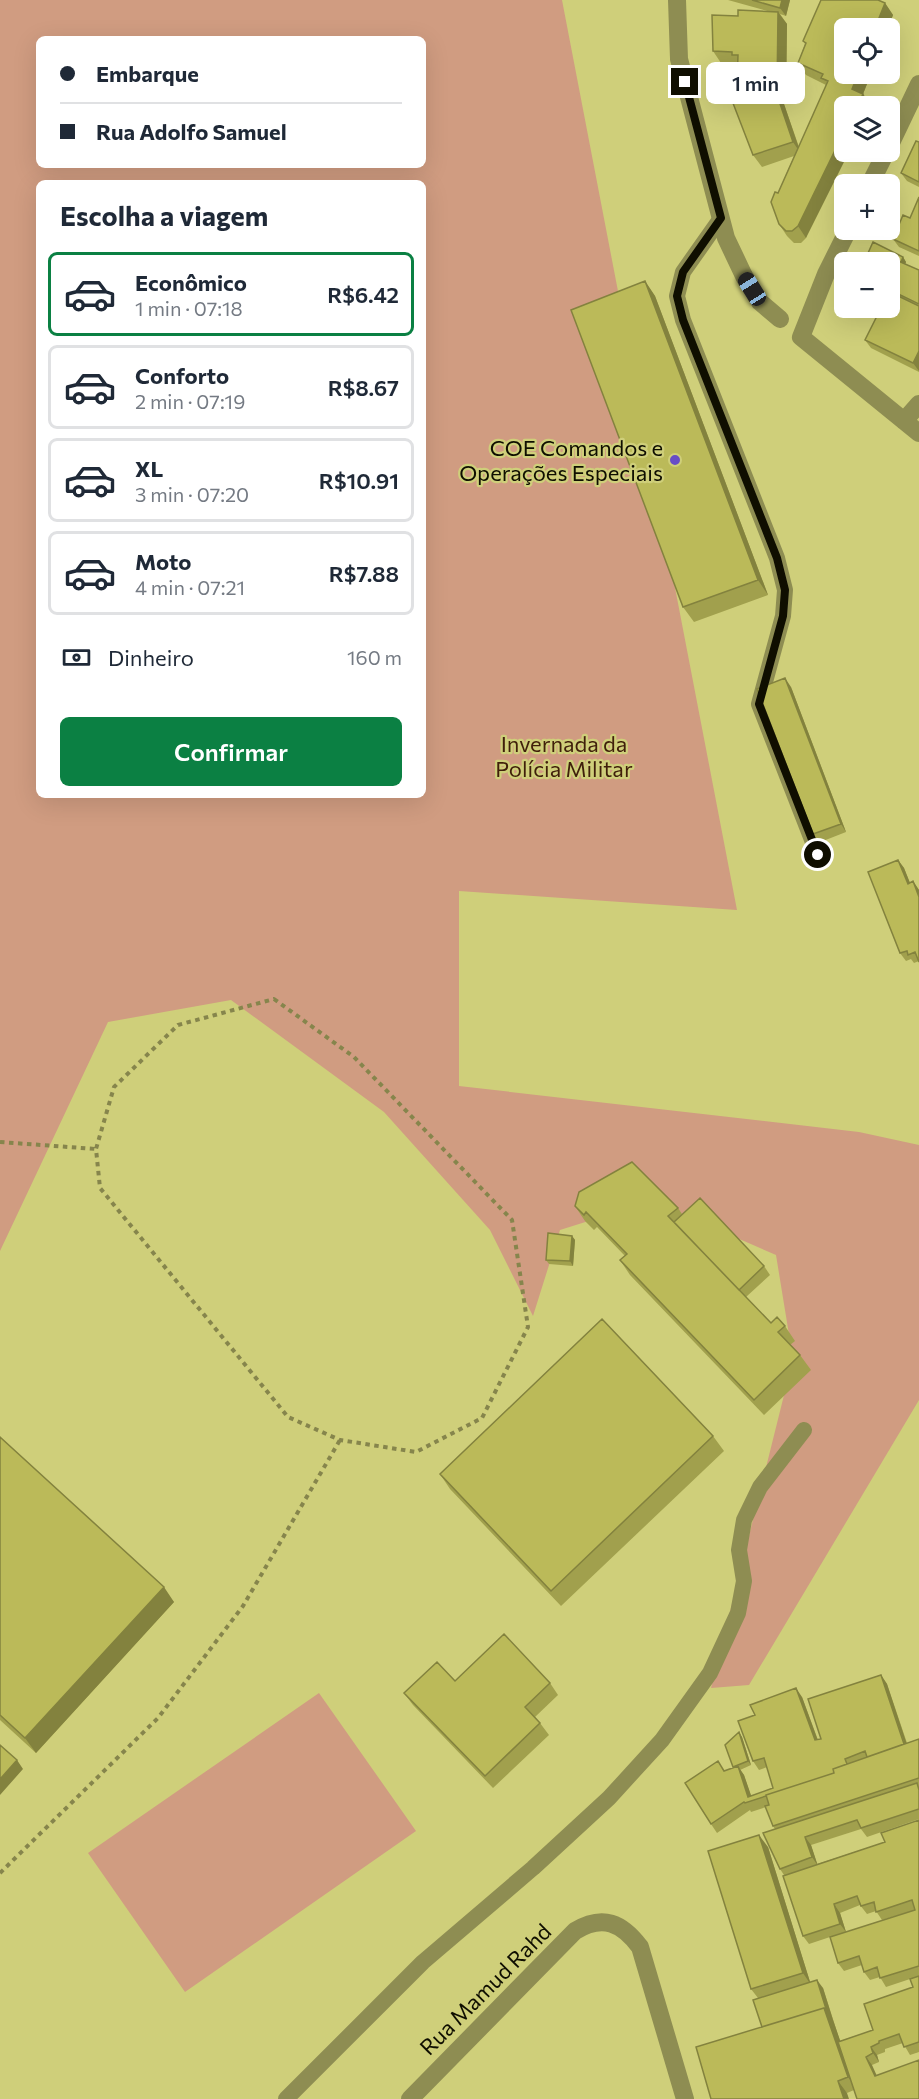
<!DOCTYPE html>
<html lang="pt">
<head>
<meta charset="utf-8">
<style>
	:root { --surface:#fff; --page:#f2f2f3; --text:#1f2937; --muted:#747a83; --line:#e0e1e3; --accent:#0b8043 }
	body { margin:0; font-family:Commissioner,sans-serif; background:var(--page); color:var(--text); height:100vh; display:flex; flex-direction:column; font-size:22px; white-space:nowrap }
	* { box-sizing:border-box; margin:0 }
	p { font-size:20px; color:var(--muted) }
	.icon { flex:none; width:33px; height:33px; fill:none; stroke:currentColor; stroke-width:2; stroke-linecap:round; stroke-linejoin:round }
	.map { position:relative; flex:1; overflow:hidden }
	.side { position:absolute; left:36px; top:180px; width:390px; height:618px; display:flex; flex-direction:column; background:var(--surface); border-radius:9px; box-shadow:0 6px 24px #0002 }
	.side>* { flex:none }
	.hud { position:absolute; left:36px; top:36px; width:390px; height:132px; border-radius:9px; box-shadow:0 6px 24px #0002; display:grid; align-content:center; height:132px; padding:0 24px; background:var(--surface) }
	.tools { position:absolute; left:834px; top:18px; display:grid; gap:12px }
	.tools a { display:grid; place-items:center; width:66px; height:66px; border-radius:9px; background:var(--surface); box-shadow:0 6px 24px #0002; font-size:30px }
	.end { position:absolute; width:27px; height:27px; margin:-14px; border:8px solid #0f0e00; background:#fff; box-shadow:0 0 0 3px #fff }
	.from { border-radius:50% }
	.bubble { position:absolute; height:42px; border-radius:9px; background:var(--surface); box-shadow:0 6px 24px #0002; font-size:20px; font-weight:600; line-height:42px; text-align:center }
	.car { position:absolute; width:18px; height:36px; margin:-18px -9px; border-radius:8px; box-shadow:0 0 4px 2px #0007; background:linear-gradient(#222 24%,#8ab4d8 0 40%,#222 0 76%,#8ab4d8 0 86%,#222 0) }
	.hud b { display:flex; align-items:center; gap:21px; height:57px; font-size:22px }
	.hud b+b { border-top:2px solid var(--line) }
	.hud i { width:15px; height:15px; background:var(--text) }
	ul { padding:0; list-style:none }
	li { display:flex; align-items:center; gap:18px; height:84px; margin:0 12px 9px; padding:0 12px; border:3px solid var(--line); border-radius:9px }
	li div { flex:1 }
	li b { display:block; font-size:22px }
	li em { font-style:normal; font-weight:600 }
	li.active { border-color:var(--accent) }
	li>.icon { width:54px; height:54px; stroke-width:1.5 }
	h2 { padding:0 24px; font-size:27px; line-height:72px }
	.pay { display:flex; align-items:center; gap:15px; height:66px; padding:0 24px; font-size:22px }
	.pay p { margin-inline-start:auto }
	.cta { display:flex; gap:12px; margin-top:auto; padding:12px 24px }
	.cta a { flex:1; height:69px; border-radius:9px; background:var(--accent); color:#fff; font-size:24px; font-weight:600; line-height:69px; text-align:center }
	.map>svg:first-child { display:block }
</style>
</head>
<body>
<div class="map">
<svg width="919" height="2099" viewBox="0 0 919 2099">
	<rect width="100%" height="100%" fill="#cfcf7a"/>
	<path fill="#d09c81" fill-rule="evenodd" d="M 0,0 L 562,0 L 737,910 L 459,891 L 459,1086 L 859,1132 L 919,1145 L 919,1400 L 749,1685 L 711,1688 L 793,1359 L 776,1255 L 652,1201 L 560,1230 L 533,1316 L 490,1230 L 384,1112 L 231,1000 L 108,1022 L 0,1251 ZM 39,39 L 423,39 L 423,165 L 39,165 ZM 39,183 L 423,183 L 423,795 L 39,795 Z
		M 319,1693 L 416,1831 L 185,1992 L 88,1853 Z"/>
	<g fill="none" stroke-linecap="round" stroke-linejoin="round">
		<path stroke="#86854c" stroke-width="4" stroke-dasharray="4.5 4.5" stroke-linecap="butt" d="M 274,999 L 354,1057 L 512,1220 L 528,1327 L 482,1418 L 416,1452 L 340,1440 L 288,1417 L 100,1188 L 96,1149 L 114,1087 L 178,1025 Z
			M 0,1142 L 96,1149
			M 0,1873 L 158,1718 L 243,1606 L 340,1440"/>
		<path stroke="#8e8d52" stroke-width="16" d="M 721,218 L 683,272 L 677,296 L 683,320 L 777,558 L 785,590 L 783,616 L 759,704 L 818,855
			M 286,2099 L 423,1962 L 533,1868 L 609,1798 L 662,1740 L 710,1673 L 738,1613 L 744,1581 L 739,1550 L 744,1520 L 760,1487 L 804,1430"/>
		<path stroke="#8e8d52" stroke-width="18" d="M 677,0 L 679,59 L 726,238 L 744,276 L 760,302 L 780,319
			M 890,145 L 919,84
			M 870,184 L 886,152
			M 848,230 L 826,274 L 801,337 L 919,433
			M 904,421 L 919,404
			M 410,2099 L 575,1931 C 603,1914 622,1923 640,1947 L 685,2099"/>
	</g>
	<path fill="#a1a04d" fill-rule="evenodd" d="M 728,0 L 790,0 L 786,16 L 780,14 L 787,24 L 786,103 L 784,104 L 799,147 L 826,85 L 806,75 L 798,63 L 805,44 L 803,41 L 885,3 L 893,15 L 888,28 L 844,28 L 844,74 L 871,74 L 863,94 L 872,106 L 844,106 L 806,238 L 801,243 L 794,243 L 787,236 L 779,224 L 778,193 L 794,156 L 762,167 L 753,155 L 737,84 L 737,64 L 721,63 L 713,51 L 738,16 L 771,12 Z
		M 919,142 L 919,187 L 907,181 L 901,173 Z
		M 919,197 L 919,256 L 899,247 L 893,239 L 910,218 Z
		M 903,257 L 906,262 L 905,264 L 919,270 L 919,372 L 871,348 L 865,340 L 890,308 L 890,262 Z
		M 645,281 L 655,296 L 768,595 L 694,622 L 683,607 Z
		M 791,687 L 846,832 L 818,843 L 813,834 Z
		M 898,860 L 904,868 L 910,883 L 913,881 L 919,890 L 919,961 L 914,963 L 911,959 L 906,961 L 900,953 Z
		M 575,1206 L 678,1208 L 682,1214 L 764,1266 L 770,1275 L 746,1297 L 771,1323 L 785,1326 L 795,1341 L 790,1345 L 800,1355 L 811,1370 L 764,1415 L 630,1275 L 620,1260 L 625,1256 L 597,1227 L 594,1230 L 585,1221 Z
		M 572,1236 L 575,1240 L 573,1266 L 549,1264 L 546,1260 Z
		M 713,1436 L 724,1451 L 561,1606 L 450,1489 L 440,1474 Z
		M 0,1437 L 174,1602 L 36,1753 L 0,1720 Z
		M 881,1675 L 887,1684 L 907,1743 L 919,1739 L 919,1819 L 867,1837 L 861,1829 L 811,1845 L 817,1864 L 885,1842 L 919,1820 L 919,2052 L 910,2055 L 903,2043 L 885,2049 L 885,2052 L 877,2055 L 879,2062 L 872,2065 L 854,2090 L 847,2093 L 762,2027 L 758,1998 L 751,1989 L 768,1847 L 810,1982 L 823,1988 L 840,2041 L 873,2030 L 913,1987 L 910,1979 L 886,1987 L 880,1977 L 870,1980 L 864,1972 L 862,1965 L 844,1971 L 838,1963 L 830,1937 L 809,1944 L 803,1936 L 784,1875 L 780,1869 L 775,1829 L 773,1826 L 766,1807 L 751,1812 L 750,1810 L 717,1833 L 711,1824 L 724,1771 L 733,1768 L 733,1767 L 739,1732 L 742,1737 L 751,1765 L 740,1770 L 744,1775 L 751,1796 L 773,1788 L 767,1767 L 759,1770 L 753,1761 L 755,1715 L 802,1697 L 818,1740 L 821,1739 ZM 860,1905 L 867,1914 L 876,1911 L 882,1920 L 915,1910 L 846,1932 L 840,1913 Z
		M 455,1681 L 550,1683 L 558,1695 L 535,1717 L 540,1723 L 549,1735 L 493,1788 L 413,1705 L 404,1693 Z"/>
	<path fill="#83823e" d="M 782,0 L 790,0 L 786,16 L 780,8 Z
		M 885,3 L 893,15 L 888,28 L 875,28 Z
		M 778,12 L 787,24 L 786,103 L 777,91 Z
		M 858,74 L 871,74 L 863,94 L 872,106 L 857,106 L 852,89 Z
		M 776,92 L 784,104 L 801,154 L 793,142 Z
		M 844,132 L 844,152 L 849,152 L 806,238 L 798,226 Z
		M 903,257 L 906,262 L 903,269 L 900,264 Z
		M 645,281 L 655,296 L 768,595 L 758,580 Z
		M 919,351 L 919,371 L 913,363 Z
		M 785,678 L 791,687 L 846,832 L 841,824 Z
		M 898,860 L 904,868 L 914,893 L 908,884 Z
		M 913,881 L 919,890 L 919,897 Z
		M 572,1236 L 575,1240 L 573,1266 L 570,1261 Z
		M 164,1587 L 174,1602 L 36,1753 L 25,1738 Z
		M 881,1675 L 887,1684 L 911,1757 L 906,1748 Z
		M 796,1688 L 802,1697 L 821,1749 L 815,1740 Z
		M 739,1732 L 742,1737 L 751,1765 L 748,1761 Z
		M 17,1760 L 23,1769 L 0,1795 L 0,1779 Z
		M 738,1766 L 744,1775 L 753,1801 L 748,1797 Z
		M 759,1835 L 768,1847 L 811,1985 L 803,1973 Z
		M 805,1837 L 811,1845 L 818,1866 L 812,1857 Z
		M 834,1904 L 840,1913 L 846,1932 L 840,1924 Z
		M 817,1980 L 823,1988 L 833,2020 L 857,2089 L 848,2077 L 824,2008 Z
		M 871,2047 L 877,2055 L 879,2062 L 873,2053 Z
		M 866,2057 L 872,2065 L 881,2085 L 875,2076 Z
		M 838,2081 L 847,2093 L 849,2099 L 844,2099 Z"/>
	<path fill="#bbba59" stroke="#83823e" stroke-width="1.5" d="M 752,0 L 782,0 L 780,8 Z
		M 821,0 L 878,0 L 885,3 L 875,28 L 844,28 L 844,74 L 858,74 L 852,89 L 863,94 L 857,106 L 844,106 L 844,132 L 798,226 L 792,231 L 786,231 L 779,224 L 771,202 L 775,192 L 778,193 L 828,81 L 821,78 L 823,74 L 798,63 L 806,43 L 803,41 Z
		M 738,10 L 778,12 L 777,91 L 776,92 L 793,142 L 753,155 L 726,85 L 737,84 L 738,55 L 732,55 L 732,52 L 713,51 L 712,15 L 738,16 Z
		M 916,141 L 919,142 L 919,182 L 901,173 Z
		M 919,197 L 919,251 L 893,239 L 903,215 L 910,218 Z
		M 873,242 L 903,257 L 901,262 L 889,257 L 886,258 L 884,262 L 864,262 Z
		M 889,257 L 919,270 L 919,304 L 890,290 L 890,262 L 884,262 L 886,258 Z
		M 645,281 L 758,580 L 683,607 L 571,310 Z
		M 890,292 L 919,306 L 919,351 L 913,363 L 865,340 L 881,308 L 890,308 Z
		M 785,678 L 841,824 L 813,834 L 757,689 Z
		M 898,860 L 908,884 L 913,881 L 919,897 L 919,962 L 915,952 L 908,955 L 907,951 L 900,953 L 868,872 Z
		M 632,1162 L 678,1208 L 668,1216 L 771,1323 L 777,1317 L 785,1326 L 778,1332 L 800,1355 L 754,1400 L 620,1260 L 627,1254 L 586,1212 L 584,1215 L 575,1206 L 579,1192 Z
		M 700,1198 L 764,1266 L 739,1290 L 674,1222 Z
		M 548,1233 L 572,1236 L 570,1261 L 546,1260 Z
		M 602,1319 L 713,1436 L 551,1591 L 440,1474 Z
		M 0,1437 L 164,1587 L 25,1738 L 0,1715 Z
		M 504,1634 L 550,1683 L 525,1707 L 540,1723 L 485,1776 L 404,1693 L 437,1662 L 455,1681 Z
		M 881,1675 L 904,1744 L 867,1757 L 865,1751 L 845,1759 L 847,1764 L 833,1769 L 834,1773 L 766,1795 L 766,1796 L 745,1803 L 744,1802 L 711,1824 L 685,1783 L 718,1761 L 724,1771 L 738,1766 L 748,1797 L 773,1788 L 764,1758 L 753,1761 L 738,1721 L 755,1715 L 750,1705 L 796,1688 L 815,1740 L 821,1739 L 808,1699 Z
		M 739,1732 L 748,1761 L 733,1767 L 725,1745 Z
		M 919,1739 L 919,1778 L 773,1826 L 765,1806 L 769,1805 L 766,1795 L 834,1773 L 833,1769 Z
		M 0,1745 L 17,1760 L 0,1779 Z
		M 917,1783 L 919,1790 L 919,1809 L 861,1828 L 857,1820 L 805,1837 L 812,1857 L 780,1869 L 763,1833 Z
		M 919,1820 L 919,1966 L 880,1978 L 877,1967 L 864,1972 L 859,1956 L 838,1963 L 830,1937 L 915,1910 L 912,1900 L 876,1912 L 874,1902 L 861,1906 L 857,1896 L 834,1904 L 840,1924 L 803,1936 L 783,1876 L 885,1842 L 881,1833 Z
		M 759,1835 L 803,1973 L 751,1989 L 708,1851 Z
		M 919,1976 L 919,2042 L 904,2047 L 899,2034 L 879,2041 L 879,2043 L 871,2047 L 873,2053 L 866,2057 L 875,2076 L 919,2060 L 919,2099 L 857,2099 L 838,2042 L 873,2030 L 864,2004 L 913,1987 L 910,1979 Z
		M 817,1980 L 827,2012 L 824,2008 L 762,2027 L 753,2000 Z
		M 824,2008 L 848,2077 L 838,2081 L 844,2099 L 711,2099 L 696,2047 Z"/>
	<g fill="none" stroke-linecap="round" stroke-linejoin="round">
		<path stroke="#0f0e00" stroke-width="8" d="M 685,82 L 721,218 L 683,272 L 677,296 L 683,320 L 777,558 L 785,590 L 783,616 L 759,704 L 818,855"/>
	</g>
	<circle fill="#674dc6" stroke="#cfcf7a" stroke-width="2" cx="675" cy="460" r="6"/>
	<g text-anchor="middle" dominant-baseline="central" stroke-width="4.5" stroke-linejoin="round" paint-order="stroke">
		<g font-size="22" fill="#0f0e00" stroke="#cfcf7a" text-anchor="end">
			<text x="663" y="447">COE Comandos e<tspan x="663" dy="25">Operações Especiais</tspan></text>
		</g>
		<g font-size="22" fill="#401f0b" stroke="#cfcf7a">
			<text x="564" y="743">Invernada da<tspan x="564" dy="25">Polícia Militar</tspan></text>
		</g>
		<g font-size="22" fill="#0f0e00" stroke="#cfcf7a">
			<text transform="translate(485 1989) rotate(-45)">Rua Mamud Rahd</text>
		</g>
	</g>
</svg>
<div class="tools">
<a><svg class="icon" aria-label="locate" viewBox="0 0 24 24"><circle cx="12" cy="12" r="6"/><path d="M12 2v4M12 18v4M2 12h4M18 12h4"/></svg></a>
<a><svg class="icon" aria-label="layers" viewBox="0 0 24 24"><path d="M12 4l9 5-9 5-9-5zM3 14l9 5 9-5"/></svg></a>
<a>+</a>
<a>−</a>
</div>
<i class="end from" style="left:818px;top:855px"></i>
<i class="end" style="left:685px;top:82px"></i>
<div class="bubble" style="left:706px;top:62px;width:99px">1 min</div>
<i class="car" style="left:752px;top:289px;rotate:328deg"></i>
<div class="hud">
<b><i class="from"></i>Embarque</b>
<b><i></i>Rua Adolfo Samuel</b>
</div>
<section class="side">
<h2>Escolha a viagem</h2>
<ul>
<li class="active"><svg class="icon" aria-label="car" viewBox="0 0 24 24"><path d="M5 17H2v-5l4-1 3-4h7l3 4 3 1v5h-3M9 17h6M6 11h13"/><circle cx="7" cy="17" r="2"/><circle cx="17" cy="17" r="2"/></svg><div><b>Econômico</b><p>1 min · 07:18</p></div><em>R$6.42</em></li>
<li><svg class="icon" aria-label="car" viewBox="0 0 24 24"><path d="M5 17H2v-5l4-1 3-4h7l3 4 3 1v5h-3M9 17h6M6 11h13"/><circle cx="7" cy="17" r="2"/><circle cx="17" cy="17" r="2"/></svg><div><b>Conforto</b><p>2 min · 07:19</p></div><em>R$8.67</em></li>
<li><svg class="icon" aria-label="car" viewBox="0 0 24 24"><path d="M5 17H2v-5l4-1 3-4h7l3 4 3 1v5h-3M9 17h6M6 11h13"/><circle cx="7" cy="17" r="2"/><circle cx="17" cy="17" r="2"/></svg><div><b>XL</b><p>3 min · 07:20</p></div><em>R$10.91</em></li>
<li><svg class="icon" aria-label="car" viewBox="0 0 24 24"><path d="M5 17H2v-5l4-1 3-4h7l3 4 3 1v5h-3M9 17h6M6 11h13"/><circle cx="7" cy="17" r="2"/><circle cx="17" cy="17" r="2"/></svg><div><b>Moto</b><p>4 min · 07:21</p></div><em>R$7.88</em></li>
</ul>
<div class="pay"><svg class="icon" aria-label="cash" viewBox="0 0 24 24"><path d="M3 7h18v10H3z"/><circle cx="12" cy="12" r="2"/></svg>Dinheiro<p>160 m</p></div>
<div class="cta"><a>Confirmar</a></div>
</section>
</div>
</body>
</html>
